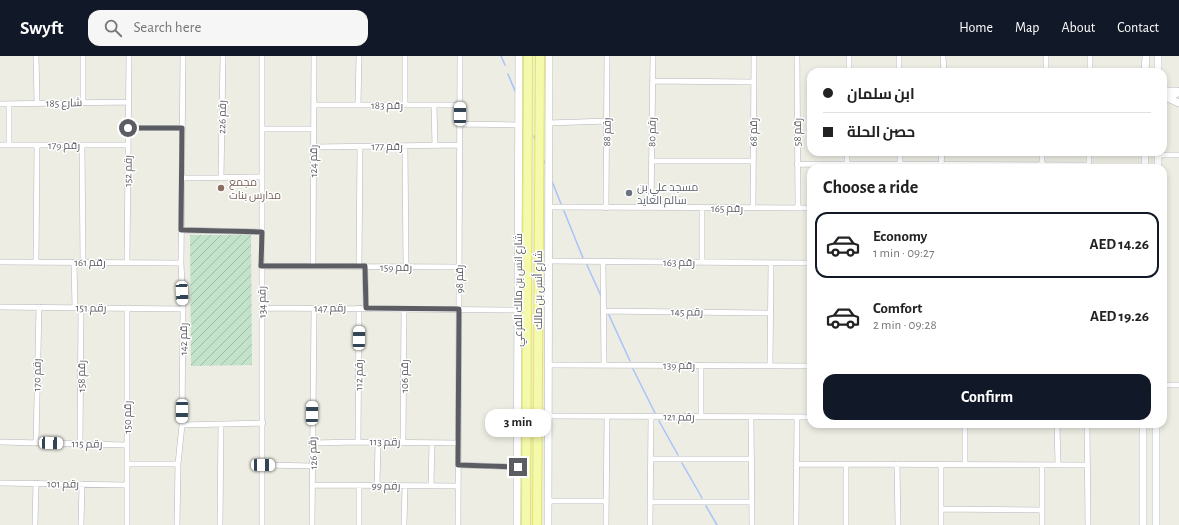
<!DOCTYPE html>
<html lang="en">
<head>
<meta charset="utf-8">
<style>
	:root { --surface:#fff; --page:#f6f6f6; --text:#222; --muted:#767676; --line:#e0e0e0; --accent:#111827 }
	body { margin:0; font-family:"Alegreya Sans",Cairo,sans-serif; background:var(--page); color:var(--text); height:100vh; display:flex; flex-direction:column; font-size:15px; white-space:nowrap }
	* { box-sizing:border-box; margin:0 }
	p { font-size:13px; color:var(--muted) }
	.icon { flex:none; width:22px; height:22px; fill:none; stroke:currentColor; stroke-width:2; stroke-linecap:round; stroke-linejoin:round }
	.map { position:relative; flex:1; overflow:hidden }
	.details { position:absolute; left:807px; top:108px; width:360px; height:264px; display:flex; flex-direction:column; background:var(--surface); border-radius:12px; box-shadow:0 2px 6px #0003 }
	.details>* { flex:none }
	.banner { position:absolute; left:807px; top:12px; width:360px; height:88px; border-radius:12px; box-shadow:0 2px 6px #0003; display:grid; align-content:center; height:88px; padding:0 16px; background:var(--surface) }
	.end { position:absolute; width:18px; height:18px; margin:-9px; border:5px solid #5c5d63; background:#fff; box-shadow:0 0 0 2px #fff }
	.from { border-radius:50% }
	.bubble { position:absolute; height:28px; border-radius:12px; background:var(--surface); box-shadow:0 2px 6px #0003; font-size:13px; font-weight:700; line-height:28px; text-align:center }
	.car { position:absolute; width:12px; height:24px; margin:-12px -6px; border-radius:5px; box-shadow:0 0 3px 1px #0007; background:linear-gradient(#fff 24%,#345 0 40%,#fff 0 76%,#345 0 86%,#fff 0) }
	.banner b { display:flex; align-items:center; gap:14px; height:38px; font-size:15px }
	.banner b+b { border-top:1px solid var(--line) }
	.banner i { width:10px; height:10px; background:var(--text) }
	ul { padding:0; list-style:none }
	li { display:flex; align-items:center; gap:12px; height:66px; margin:0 8px 6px; padding:0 8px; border:2px solid transparent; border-radius:12px }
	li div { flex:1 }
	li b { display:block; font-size:15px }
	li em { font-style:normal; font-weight:700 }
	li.current { border-color:var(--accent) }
	li>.icon { width:36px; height:36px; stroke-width:1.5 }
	h2 { padding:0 16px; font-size:18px; line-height:48px }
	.button { display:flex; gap:8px; margin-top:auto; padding:8px 16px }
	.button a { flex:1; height:46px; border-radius:12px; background:var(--accent); color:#fff; font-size:16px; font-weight:700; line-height:46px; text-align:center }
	header { display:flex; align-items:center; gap:24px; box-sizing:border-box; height:56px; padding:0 20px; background:var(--accent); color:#fff }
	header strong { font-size:19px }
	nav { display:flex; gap:22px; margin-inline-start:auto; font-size:14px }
	.search { width:280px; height:36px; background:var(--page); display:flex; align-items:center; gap:10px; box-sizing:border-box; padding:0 14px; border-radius:12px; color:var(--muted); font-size:15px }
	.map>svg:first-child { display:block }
</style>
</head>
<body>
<header>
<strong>Swyft</strong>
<div class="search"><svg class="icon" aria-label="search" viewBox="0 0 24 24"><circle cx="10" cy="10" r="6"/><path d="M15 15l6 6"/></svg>Search here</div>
<nav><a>Home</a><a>Map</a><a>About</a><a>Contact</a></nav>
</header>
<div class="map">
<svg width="1179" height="469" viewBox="0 0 1179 469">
	<defs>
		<pattern id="garden-furrows" width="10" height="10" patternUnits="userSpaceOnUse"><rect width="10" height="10" fill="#c2e3ca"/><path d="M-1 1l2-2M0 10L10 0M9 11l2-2" fill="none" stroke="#a1bba8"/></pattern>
	</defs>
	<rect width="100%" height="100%" fill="#edede4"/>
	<path fill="url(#garden-furrows)" d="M 190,179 L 251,179 L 252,309 L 191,310 Z"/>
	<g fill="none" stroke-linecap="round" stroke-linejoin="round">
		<path stroke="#a8c2fa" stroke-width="1.5" d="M 501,0 L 505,9
			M 508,18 L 515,35
			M 534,80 L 536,86
			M 543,103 L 545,107
			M 552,125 L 561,148
			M 564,155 L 583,202
			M 587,209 L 601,240
			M 609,259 L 630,305
			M 633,313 L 655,357
			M 659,365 L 678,399
			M 682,407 L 702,442
			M 706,450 L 717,469"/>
		<g stroke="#b6b7bd" stroke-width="6">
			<path id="street" d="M 36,0 L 37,47
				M 262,0 L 262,469
				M 797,0 L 798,152
				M 899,0 L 899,16
				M 943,0 L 944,16
				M 849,16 L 849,0
				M 1046,16 L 1046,0
				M 1090,16 L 1090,0
				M 653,25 L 753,26
				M 83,47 L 83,0
				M 0,48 L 129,46
				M 9,48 L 9,89
				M 314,49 L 460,49
				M 358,49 L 359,0
				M 405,49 L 405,0
				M 434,49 L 435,90
				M 548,67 L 608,65
				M 460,68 L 518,69
				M 129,72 L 182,72
				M 262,73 L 314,73
				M 0,89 L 128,89
				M 82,89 L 83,206
				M 405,90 L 406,211
				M 314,91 L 460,89
				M 900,96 L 900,109
				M 1158,99 L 1179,99
				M 652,105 L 753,105
				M 797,108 L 1089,109
				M 847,108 L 847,96
				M 941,109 L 942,96
				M 1042,109 L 1042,96
				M 1089,111 L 1089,96
				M 182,122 L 262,121
				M 221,122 L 223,0
				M 548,151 L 811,152
				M 606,152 L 607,0
				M 651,152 L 653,0
				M 753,152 L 754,0
				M 181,174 L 262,176
				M 548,205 L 811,207
				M 0,206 L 181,207
				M 36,206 L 37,89
				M 74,206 L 75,252
				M 127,206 L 129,0
				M 603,206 L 604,309
				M 702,206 L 702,152
				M 261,210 L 459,211
				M 313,210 L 314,0
				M 359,210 L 360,90
				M 365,210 L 366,252
				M 0,251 L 183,253
				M 262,252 L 518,254
				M 604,255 L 771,257
				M 548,309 L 811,310
				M 770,309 L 771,207
				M 1163,329 L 1179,329
				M 548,360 L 811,361
				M 701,361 L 701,309
				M 751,362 L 752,469
				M 1057,368 L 1058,409
				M 1087,368 L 1088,469
				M 182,369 L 263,367
				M 0,386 L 127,389
				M 358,386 L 359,252
				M 36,387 L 39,251
				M 312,387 L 358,386 L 458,387
				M 403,387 L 404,253
				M 80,388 L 81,252
				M 651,403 L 752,403
				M 127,408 L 178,408
				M 797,408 L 1087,409
				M 846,408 L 846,469
				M 897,408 L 898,469
				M 965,408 L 965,368
				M 263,409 L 314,410
				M 458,409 L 518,411
				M 0,427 L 127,429
				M 313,429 L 458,430
				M 377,430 L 378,387
				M 431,430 L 432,387
				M 548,445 L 606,445
				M 650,446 L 751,446
				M 941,453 L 1042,454
				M 35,469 L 36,427
				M 81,469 L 82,428
				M 127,469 L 127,253
				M 177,469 L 178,408 L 182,369 L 183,253 L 181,207 L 183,0
				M 220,469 L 221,368
				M 312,469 L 314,253
				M 359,469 L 359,430
				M 404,469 L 405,430
				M 458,469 L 460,0
				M 606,469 L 607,361
				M 650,469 L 651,361
				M 796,469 L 797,361
				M 941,469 L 941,409
				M 1042,469 L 1042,409"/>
		</g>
		<g stroke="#b7b8bf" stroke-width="8">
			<path id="secondary" d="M 1145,16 L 1146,0
				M 1158,16 L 1158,0
				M 1163,35 L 1177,35
				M 1179,47 L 1168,42 L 1179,36
				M 1145,112 L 1145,96
				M 1158,112 L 1158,96
				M 1143,368 L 1143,469
				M 517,469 L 519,0
				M 548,469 L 549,0
				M 1156,469 L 1156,368"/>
		</g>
		<g stroke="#e8e362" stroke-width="10">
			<path id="primary" d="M 526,469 L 528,0
				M 537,469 L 540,0"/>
		</g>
		<use href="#street" stroke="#fff" stroke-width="5"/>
		<use href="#secondary" stroke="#fff" stroke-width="7"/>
		<use href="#primary" stroke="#f4faac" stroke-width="8"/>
	</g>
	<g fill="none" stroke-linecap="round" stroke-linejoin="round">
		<path stroke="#5c5d63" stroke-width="5" d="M 128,72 L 182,72 L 181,174 L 262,176 L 261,210 L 365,210 L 366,252 L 459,253 L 458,409 L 518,411"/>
	</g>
	<circle fill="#8d6e63" stroke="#fff" stroke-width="1.5" cx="221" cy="132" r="4"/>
	<circle fill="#6b7280" stroke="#fff" stroke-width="1.5" cx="629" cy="137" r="4"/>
	<g text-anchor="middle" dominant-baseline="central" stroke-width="3" stroke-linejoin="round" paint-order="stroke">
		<g font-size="11" fill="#5c5d63" stroke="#fff">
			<text transform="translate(64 47) rotate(-1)">شارع 185</text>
			<text x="387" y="49">رقم 183</text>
			<text transform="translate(222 61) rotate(-89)">رقم 226</text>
			<text transform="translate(607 76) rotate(-89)">رقم 88</text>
			<text transform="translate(652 76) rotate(-89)">رقم 80</text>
			<text transform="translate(753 76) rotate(-90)">رقم 68</text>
			<text transform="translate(797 76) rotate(-90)">رقم 58</text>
			<text x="64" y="89">رقم 179</text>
			<text x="387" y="90">رقم 177</text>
			<text transform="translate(313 105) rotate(-90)">رقم 124</text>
			<text transform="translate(128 115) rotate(-89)">رقم 152</text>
			<text x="727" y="152">رقم 165</text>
			<text x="90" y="206">رقم 161</text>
			<text x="679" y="206">رقم 163</text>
			<text x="396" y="211">رقم 159</text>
			<text transform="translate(459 223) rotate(-90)">رقم 98</text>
			<text transform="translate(518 234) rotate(-90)">شارع انس بن مالك الفرعي</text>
			<text transform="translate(538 234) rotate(-90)">شارع أنس بن مالك</text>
			<text transform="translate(262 246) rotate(-91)">رقم 134</text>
			<text transform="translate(91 252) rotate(1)">رقم 151</text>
			<text transform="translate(330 252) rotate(-1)">رقم 147</text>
			<text transform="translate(687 256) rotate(1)">رقم 145</text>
			<text transform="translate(183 283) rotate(-90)">رقم 142</text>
			<text x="679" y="309">رقم 139</text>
			<text transform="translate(37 319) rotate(-89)">رقم 170</text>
			<text transform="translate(359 319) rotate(-89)">رقم 112</text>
			<text transform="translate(81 320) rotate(-90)">رقم 158</text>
			<text transform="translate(404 320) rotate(-90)">رقم 106</text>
			<text transform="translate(127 361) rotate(-90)">رقم 150</text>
			<text transform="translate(679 361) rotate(1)">رقم 121</text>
			<text transform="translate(385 386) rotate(1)">رقم 113</text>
			<text transform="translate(87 388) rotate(1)">رقم 115</text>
			<text transform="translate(313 397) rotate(-92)">رقم 126</text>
			<text transform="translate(63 428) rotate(1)">رقم 101</text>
			<text transform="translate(386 430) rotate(1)">رقم 99</text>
		</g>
		<g font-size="11" fill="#785e54" stroke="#fff" text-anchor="start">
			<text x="229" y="126">مجمع<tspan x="229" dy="13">مدارس بنات</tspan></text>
		</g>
		<g font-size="11" fill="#5b616d" stroke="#fff" text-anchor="start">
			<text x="637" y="131">مسجد علي بن<tspan x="637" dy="13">سالم العايد</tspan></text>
		</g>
	</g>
</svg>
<i class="end from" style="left:128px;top:72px"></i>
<i class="end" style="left:518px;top:411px"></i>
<div class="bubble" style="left:485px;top:353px;width:66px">3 min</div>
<i class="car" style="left:460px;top:58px;rotate:0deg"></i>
<i class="car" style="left:182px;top:237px;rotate:177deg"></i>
<i class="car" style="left:359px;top:282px;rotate:1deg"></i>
<i class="car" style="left:182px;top:355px;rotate:181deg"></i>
<i class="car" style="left:312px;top:357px;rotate:1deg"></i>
<i class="car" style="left:51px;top:387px;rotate:92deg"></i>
<i class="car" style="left:263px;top:409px;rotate:91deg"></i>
<div class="banner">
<b><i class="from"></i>ابن سلمان</b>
<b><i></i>حصن الحلة</b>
</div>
<section class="details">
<h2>Choose a ride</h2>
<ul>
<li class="current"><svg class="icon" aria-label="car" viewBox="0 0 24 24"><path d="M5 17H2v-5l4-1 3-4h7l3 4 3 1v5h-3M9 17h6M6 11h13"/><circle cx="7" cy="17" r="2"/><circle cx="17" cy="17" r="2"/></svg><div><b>Economy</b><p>1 min · 09:27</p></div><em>AED 14.26</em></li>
<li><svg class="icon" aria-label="car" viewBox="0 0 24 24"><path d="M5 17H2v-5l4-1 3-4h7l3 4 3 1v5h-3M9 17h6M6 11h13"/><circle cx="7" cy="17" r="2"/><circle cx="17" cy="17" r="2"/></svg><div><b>Comfort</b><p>2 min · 09:28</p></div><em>AED 19.26</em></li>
</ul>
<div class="button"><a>Confirm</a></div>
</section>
</div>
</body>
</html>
